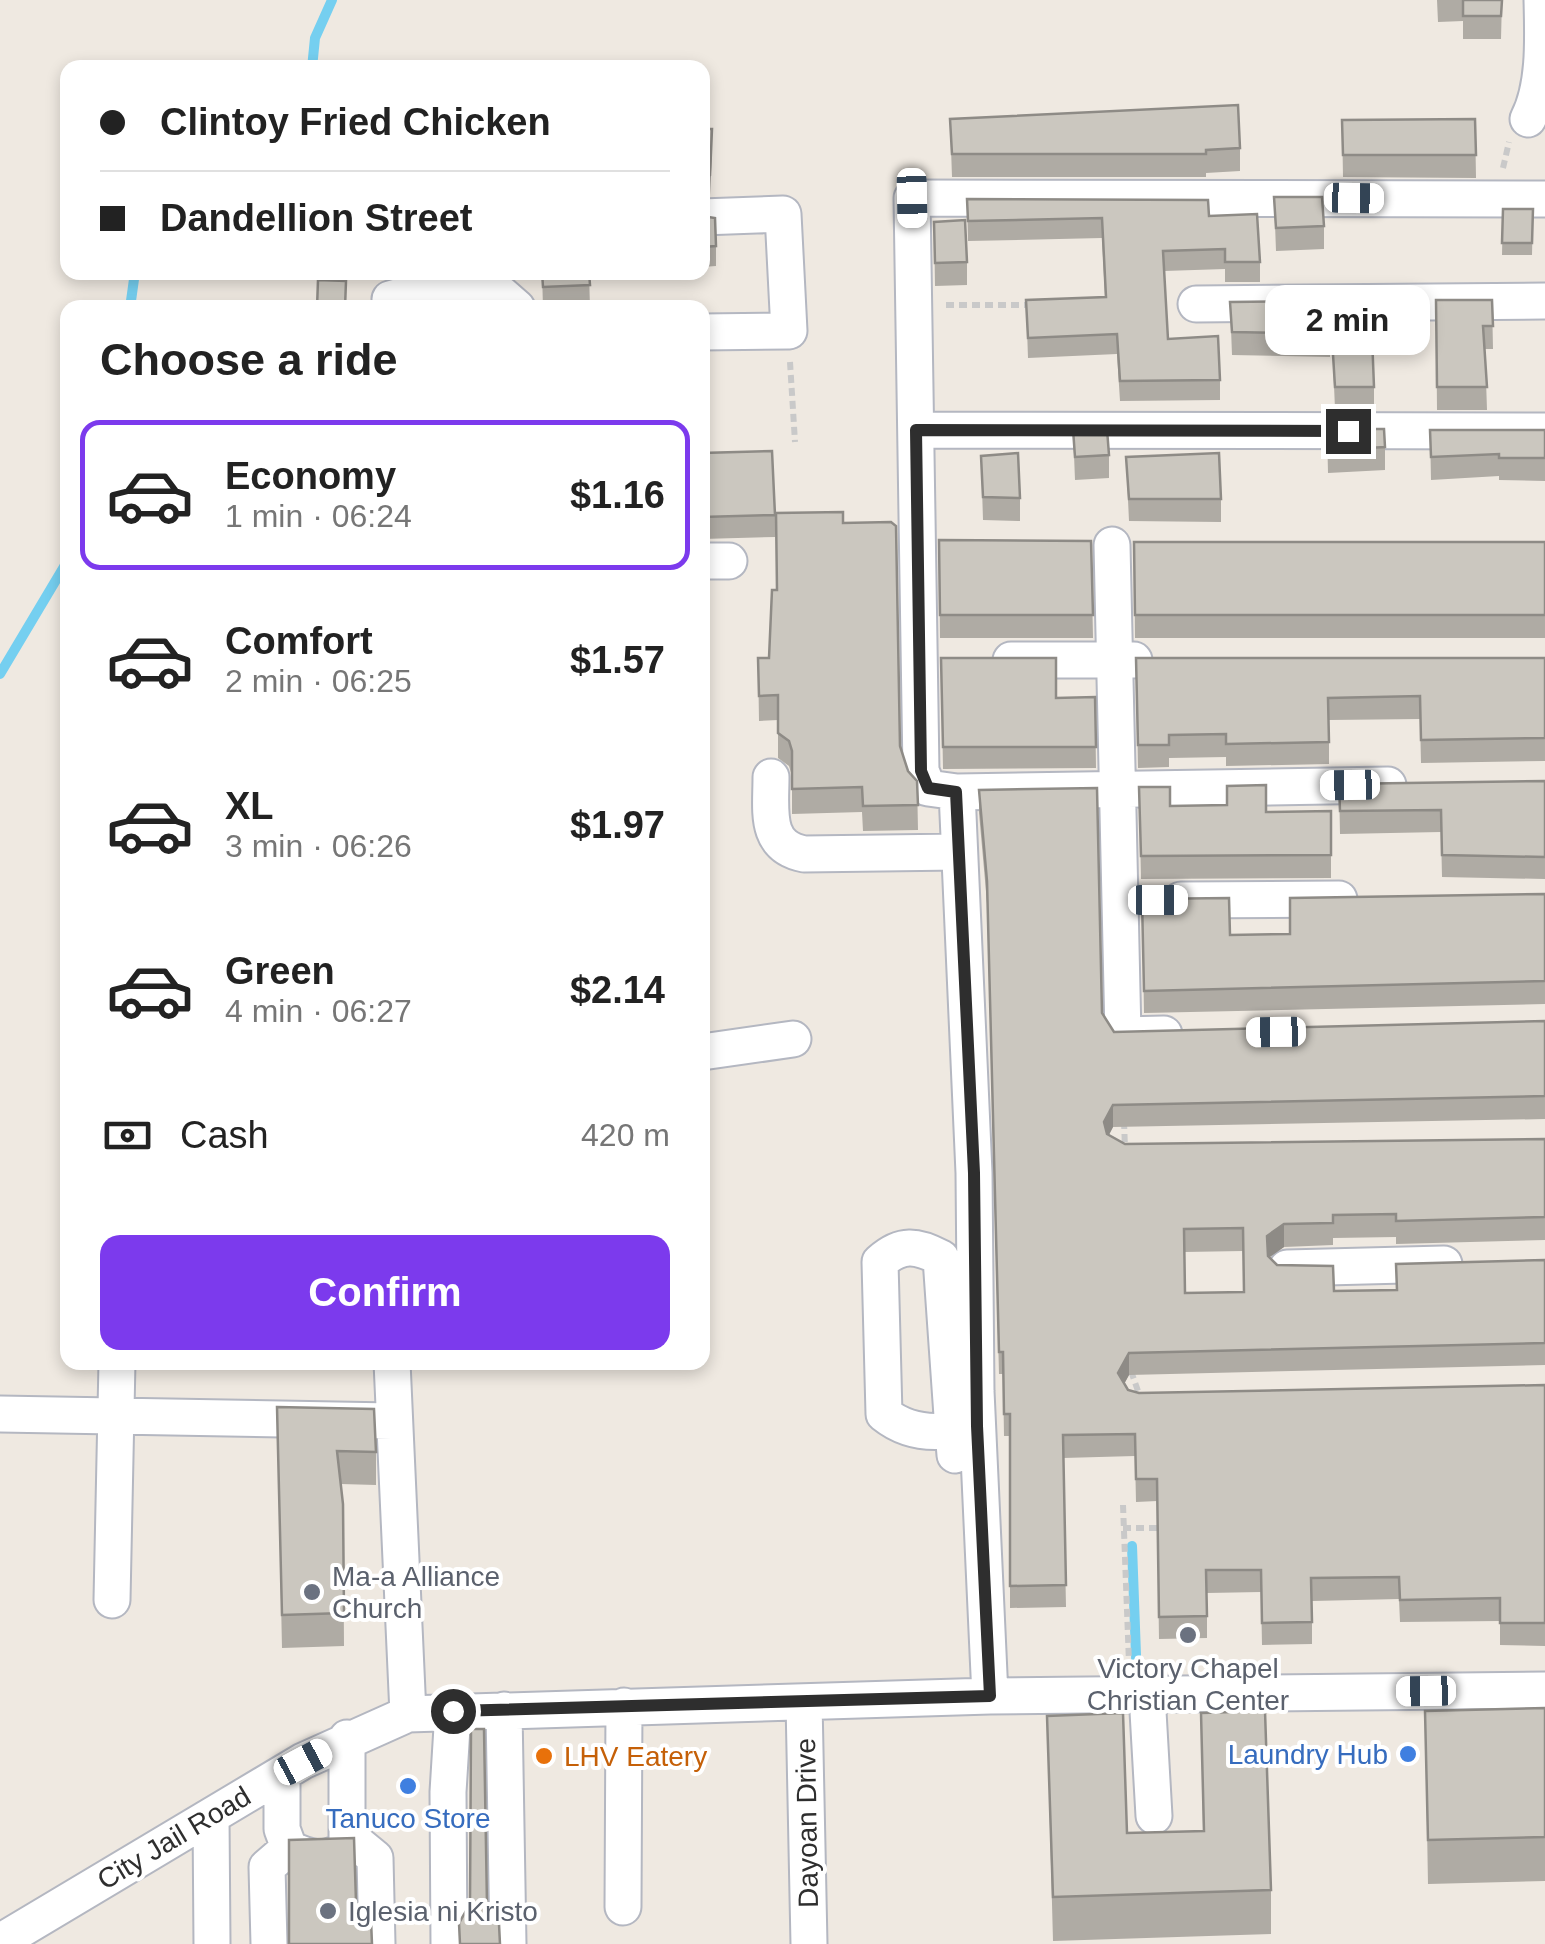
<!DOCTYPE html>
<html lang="en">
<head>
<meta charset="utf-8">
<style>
	:root { --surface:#fff; --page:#f2f2f2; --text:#222; --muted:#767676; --line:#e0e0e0; --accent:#7c3aed }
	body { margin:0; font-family:Arial,sans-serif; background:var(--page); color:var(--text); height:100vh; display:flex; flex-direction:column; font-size:38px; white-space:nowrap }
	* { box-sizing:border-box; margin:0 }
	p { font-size:32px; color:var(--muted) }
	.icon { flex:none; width:55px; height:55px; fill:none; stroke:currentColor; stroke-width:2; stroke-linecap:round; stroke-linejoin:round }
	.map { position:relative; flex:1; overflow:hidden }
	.side { position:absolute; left:60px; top:300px; width:650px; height:1070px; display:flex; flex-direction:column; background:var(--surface); border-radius:20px; box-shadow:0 5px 15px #0003 }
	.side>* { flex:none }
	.hud { position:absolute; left:60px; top:60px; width:650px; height:220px; border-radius:20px; box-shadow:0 5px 15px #0003; display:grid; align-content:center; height:220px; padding:0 40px; background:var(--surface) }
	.end { position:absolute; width:45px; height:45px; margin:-22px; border:12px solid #2e2e2e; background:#fff; box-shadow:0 0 0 5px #fff }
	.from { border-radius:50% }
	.bubble { position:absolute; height:70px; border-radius:20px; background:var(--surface); box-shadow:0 5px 15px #0003; font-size:32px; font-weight:700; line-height:70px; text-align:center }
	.car { position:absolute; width:30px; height:60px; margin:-30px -15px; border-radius:12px; box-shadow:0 0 8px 2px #0007; background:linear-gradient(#fff 24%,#345 0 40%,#fff 0 76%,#345 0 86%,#fff 0) }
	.hud b { display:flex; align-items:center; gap:35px; height:95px; font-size:38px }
	.hud b+b { border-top:2px solid var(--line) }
	.hud i { width:25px; height:25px; background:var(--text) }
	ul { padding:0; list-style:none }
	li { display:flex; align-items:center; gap:30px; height:150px; margin:0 20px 15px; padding:0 20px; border:5px solid transparent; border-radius:20px }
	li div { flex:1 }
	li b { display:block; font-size:38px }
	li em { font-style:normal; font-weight:700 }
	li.active { border-color:var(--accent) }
	li>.icon { width:90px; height:90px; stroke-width:1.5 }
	h2 { padding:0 40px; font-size:45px; line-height:120px }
	.pay { display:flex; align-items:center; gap:25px; height:110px; padding:0 40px; font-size:38px }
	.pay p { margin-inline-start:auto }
	.action { display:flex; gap:20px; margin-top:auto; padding:20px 40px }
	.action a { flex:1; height:115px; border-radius:20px; background:var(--accent); color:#fff; font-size:40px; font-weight:700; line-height:115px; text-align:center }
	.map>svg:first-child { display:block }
</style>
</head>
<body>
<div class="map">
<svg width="1545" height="1944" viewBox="0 0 1545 1944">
	<rect width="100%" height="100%" fill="#efe9e1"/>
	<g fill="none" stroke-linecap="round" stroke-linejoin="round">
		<path stroke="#75cff0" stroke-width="10" d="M 312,68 L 315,38 L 332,0
			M 130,308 L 135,272
			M 0,674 L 68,560
			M 1132,1546 L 1137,1682"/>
		<g stroke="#b4b7c1" stroke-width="39">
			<path id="minor" d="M 1528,119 C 1545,86 1543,39 1542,0
				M 702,217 L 783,214 L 789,331 L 702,332
				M 1196,304 L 1545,301
				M 391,308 L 390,299 L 401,296 L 501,294 L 517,308
				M 916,430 L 1545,431
				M 1112,545 L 1123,1035 L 1164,1034
				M 702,561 L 729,561
				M 1011,660 L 1134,660
				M 771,777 C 771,811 764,846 804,854 L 959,852
				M 1388,785 L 957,792 L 928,788 L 921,771 L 912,198 L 1545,199
				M 957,792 L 974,1173 L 976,1391 L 990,1696
				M 1181,900 L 1339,899
				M 702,1052 L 793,1039
				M 1287,1268 L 1444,1264
				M 392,1362 L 408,1714
				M 0,1414 L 392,1421
				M 953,1430 C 928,1434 904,1430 884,1414 L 880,1262 C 901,1243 917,1245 941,1258 L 953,1430 L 955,1455
				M 112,1600 L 117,1362
				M 1147,1694 L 1154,1816
				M 804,1702 L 809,1944
				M 504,1710 L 508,1944
				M 282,1774 L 282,1829 L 289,1848 C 310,1859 327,1863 347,1847 L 347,1738
				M 211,1816 L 212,1944
				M 347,1835 L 375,1858 L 377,1944
				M 623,1907 L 624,1706
				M 0,1942 L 303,1761 L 408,1714 L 990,1696 L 1545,1690
				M 269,1944 L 267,1867 L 289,1848
				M 449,1944 L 448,1792 L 453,1711"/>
		</g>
		<path stroke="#c9c9c9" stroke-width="6" stroke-dasharray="8 5" stroke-linecap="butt" d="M 1503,168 L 1509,142
			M 946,305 L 1033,305
			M 790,362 L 795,442
			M 1124,1121 L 1125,1149
			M 1131,1371 L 1139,1394
			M 1123,1505 L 1129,1663
			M 1123,1528 L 1162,1528"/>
		<use href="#minor" stroke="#fff" stroke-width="35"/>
	</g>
	<path fill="#afaba4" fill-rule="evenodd" d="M 1437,0 L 1502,0 L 1501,39 L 1463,39 L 1463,21 L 1438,22 Z
		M 950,119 L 1240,148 L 1240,171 L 1206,173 L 1206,177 L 952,177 Z
		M 1475,119 L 1476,178 L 1343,177 L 1342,120 Z
		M 1274,197 L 1324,226 L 1324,249 L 1276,251 Z
		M 967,199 L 1209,216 L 1260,262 L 1260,282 L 1225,282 L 1225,269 L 1164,271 L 1168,339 L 1220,380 L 1220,400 L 1120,401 L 1117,354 L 1028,358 L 1026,300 L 1105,297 L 1102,238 L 968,241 Z
		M 1503,209 L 1533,209 L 1532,255 L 1502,255 Z
		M 702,216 L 716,246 L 716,266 L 702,267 Z
		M 934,222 L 967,262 L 967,285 L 935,286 Z
		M 542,272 L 589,272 L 590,308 L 543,308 Z
		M 1436,300 L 1492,300 L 1493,349 L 1485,349 L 1487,410 L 1437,410 Z
		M 1230,302 L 1330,334 L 1330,357 L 1232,355 Z
		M 1332,338 L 1374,387 L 1374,409 L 1335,409 Z
		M 1073,429 L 1109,455 L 1109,478 L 1075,480 Z
		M 1327,429 L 1385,447 L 1385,470 L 1328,473 Z
		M 1430,430 L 1545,430 L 1545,481 L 1499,480 L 1499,476 L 1431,480 Z
		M 702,453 L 775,515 L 775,537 L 702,539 Z
		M 981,456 L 1020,498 L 1020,521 L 983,520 Z
		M 1126,457 L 1221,499 L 1221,522 L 1129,521 Z
		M 843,523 L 900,746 L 908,771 L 917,781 L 918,830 L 863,831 L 862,812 L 792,814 L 792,776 L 789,766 L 778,758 L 778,720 L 759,721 L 758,658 L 769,658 Z
		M 939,540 L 1091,541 L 1093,638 L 940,638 Z
		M 1134,542 L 1545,542 L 1545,638 L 1135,638 Z
		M 941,658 L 1056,698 L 1095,697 L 1096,768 L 943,769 Z
		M 1136,658 L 1545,658 L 1545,761 L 1421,763 L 1420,719 L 1329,720 L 1329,764 L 1226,766 L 1226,757 L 1169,758 L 1169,767 L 1138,768 Z
		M 1545,781 L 1545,879 L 1442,877 L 1441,832 L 1340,834 L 1339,784 Z
		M 1139,787 L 1170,806 L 1266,812 L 1331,811 L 1331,878 L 1141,879 Z
		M 979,790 L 1102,1013 L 1114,1032 L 1545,1021 L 1545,1119 L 1113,1127 L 1109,1135 L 1125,1144 L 1545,1139 L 1545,1240 L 1396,1244 L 1396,1237 L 1333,1238 L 1333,1245 L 1284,1247 L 1269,1257 L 1277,1265 L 1334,1291 L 1397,1290 L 1545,1260 L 1545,1365 L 1129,1375 L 1124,1384 L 1128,1390 L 1139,1393 L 1545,1385 L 1545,1646 L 1500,1645 L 1500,1621 L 1400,1622 L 1399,1599 L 1312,1601 L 1312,1644 L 1262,1645 L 1261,1592 L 1207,1593 L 1207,1638 L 1159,1639 L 1157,1501 L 1136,1502 L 1135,1456 L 1063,1458 L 1066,1607 L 1010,1608 L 1010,1436 L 1004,1436 L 1003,1374 L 999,1374 L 987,903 L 979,813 ZM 1243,1251 L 1244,1292 L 1185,1293 L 1184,1252 Z
		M 1545,894 L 1545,1004 L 1144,1013 L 1142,899 L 1230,935 L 1290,934 Z
		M 277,1407 L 376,1452 L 376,1485 L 341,1484 L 343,1504 L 344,1646 L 282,1648 Z
		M 1545,1708 L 1545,1881 L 1428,1884 L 1425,1711 Z
		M 1201,1713 L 1271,1890 L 1271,1934 L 1053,1941 L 1047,1716 L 1127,1833 L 1203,1831 Z"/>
	<path fill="#8e8b86" d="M 712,149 L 710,195 L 702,197 L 702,177 Z
		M 1113,1105 L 1113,1127 L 1104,1144 L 1104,1122 Z
		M 1284,1224 L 1284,1247 L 1267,1259 L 1267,1236 Z
		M 1129,1353 L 1129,1375 L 1118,1395 L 1118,1373 Z"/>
	<path fill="#cbc7bf" stroke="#8e8b86" stroke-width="2.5" fill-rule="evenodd" d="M 1463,0 L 1502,0 L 1501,16 L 1463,16 Z
		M 1238,105 L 1240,148 L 1206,150 L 1206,154 L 952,154 L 950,119 Z
		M 1475,119 L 1476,155 L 1343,155 L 1342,120 Z
		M 702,129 L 712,129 L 710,175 L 702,177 Z
		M 1274,197 L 1322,197 L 1324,226 L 1276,228 Z
		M 967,199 L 1208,200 L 1209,216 L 1257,214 L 1260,262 L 1225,262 L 1225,249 L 1163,251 L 1168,339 L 1218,336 L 1220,380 L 1120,381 L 1117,334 L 1028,338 L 1026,300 L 1106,297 L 1102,218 L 968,221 Z
		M 1503,209 L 1533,209 L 1532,243 L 1502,243 Z
		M 702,216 L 715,218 L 716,246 L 702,247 Z
		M 965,220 L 967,262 L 935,263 L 934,222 Z
		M 542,272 L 589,272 L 590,285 L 543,287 Z
		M 318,280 L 346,281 L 345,308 L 317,308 Z
		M 1436,300 L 1492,300 L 1493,326 L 1483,326 L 1487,387 L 1437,387 Z
		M 1328,301 L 1330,334 L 1232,332 L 1230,302 Z
		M 1372,336 L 1374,387 L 1335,387 L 1332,338 Z
		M 1073,429 L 1107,429 L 1109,455 L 1075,457 Z
		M 1327,429 L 1384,429 L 1385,447 L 1328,450 Z
		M 1430,430 L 1545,430 L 1545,458 L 1499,458 L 1499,454 L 1431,457 Z
		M 772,451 L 775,515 L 702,517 L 702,453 Z
		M 1018,453 L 1020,498 L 983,497 L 981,456 Z
		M 1219,453 L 1221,499 L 1129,499 L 1126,457 Z
		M 843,512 L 843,523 L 891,522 L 896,526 L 900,746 L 908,771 L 917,781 L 918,805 L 863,806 L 862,787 L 792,789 L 792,751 L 789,741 L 778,733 L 778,695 L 759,696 L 758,658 L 769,658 L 772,590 L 777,590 L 776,513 Z
		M 939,540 L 1091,541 L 1093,615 L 940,615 Z
		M 1134,542 L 1545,542 L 1545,615 L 1135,615 Z
		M 941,658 L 1056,658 L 1056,698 L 1095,697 L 1096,747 L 943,747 Z
		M 1136,658 L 1545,658 L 1545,738 L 1421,740 L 1420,696 L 1328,698 L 1329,742 L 1226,744 L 1226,734 L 1169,735 L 1169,745 L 1138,745 Z
		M 1545,781 L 1545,857 L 1442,855 L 1441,810 L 1340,811 L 1339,784 Z
		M 1266,785 L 1266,812 L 1331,811 L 1331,855 L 1141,856 L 1139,787 L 1170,787 L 1170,806 L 1227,805 L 1227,786 Z
		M 1097,788 L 1102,1013 L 1114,1032 L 1545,1021 L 1545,1096 L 1113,1105 L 1104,1122 L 1107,1134 L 1125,1144 L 1545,1139 L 1545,1217 L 1396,1221 L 1396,1214 L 1333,1215 L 1333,1223 L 1284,1224 L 1267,1236 L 1268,1256 L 1277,1265 L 1333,1266 L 1334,1291 L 1397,1290 L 1396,1264 L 1545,1260 L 1545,1343 L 1129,1353 L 1118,1373 L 1128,1390 L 1139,1393 L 1545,1385 L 1545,1623 L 1500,1623 L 1500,1598 L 1400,1600 L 1399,1577 L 1311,1578 L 1312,1622 L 1262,1623 L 1261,1570 L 1206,1570 L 1207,1616 L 1159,1617 L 1157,1479 L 1136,1479 L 1135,1434 L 1063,1435 L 1066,1585 L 1010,1586 L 1010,1414 L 1004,1414 L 1003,1352 L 999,1352 L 987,881 L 979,790 ZM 1243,1228 L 1244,1292 L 1185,1293 L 1184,1229 Z
		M 1545,894 L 1545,981 L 1144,991 L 1142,899 L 1229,898 L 1230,935 L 1290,934 L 1290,898 Z
		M 277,1407 L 374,1409 L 376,1452 L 337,1451 L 343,1504 L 344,1613 L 282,1615 Z
		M 1545,1708 L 1545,1837 L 1428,1840 L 1425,1711 Z
		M 1265,1711 L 1271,1890 L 1053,1897 L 1047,1716 L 1123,1713 L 1127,1833 L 1204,1831 L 1201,1713 Z
		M 471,1729 L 484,1729 L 487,1905 L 499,1924 L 500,1944 L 460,1944 L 459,1923 L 470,1904 Z
		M 354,1838 L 356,1902 L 359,1912 L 371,1920 L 372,1944 L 289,1944 L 289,1840 Z"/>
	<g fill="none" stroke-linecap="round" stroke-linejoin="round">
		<path stroke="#2e2e2e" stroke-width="12" d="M 453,1711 L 990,1696 L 977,1426 L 974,1173 L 956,792 L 928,788 L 921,771 L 916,430 L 1348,431"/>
	</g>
	<g fill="#6b7280" stroke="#fff" stroke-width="4">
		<circle cx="312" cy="1592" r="10"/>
		<circle cx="1188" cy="1635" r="10"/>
		<circle cx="328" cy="1911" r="10"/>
	</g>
	<g fill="#3f7fe0" stroke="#fff" stroke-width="4">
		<circle cx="1408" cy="1754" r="10"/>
		<circle cx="408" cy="1786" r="10"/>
	</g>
	<circle fill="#e8710a" stroke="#fff" stroke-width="4" cx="544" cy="1756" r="10"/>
	<g text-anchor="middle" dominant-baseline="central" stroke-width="8" stroke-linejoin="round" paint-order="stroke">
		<g font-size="28" fill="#5b616d" stroke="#fff" text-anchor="start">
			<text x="332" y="1576">Ma-a Alliance<tspan x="332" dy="32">Church</tspan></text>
			<text x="1188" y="1668" text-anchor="middle">Victory Chapel<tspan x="1188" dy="32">Christian Center</tspan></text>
			<text x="348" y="1911">Iglesia ni Kristo</text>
		</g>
		<g font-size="28" fill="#366cbe" stroke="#fff" text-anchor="end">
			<text x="1388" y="1754">Laundry Hub</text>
			<text x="408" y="1818" text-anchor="middle">Tanuco Store</text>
		</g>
		<g font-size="28" fill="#c56008" stroke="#fff" text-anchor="start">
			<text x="564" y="1756">LHV Eatery</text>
		</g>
		<g font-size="28" fill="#2e2e2e" stroke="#fff">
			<text transform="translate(807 1823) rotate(-91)">Dayoan Drive</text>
			<text transform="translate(174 1838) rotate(-31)">City Jail Road</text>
		</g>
	</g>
</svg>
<i class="end from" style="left:453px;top:1711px"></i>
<i class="end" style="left:1348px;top:431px"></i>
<div class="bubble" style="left:1265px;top:285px;width:165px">2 min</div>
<i class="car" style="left:912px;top:198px;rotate:179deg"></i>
<i class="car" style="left:1354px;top:198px;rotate:91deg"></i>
<i class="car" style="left:1350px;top:785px;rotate:269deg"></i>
<i class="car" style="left:1158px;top:900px;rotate:90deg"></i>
<i class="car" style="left:1276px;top:1032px;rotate:269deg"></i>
<i class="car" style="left:1426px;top:1691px;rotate:269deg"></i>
<i class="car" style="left:303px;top:1762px;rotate:62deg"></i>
<div class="hud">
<b><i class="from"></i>Clintoy Fried Chicken</b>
<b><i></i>Dandellion Street</b>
</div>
<section class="side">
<h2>Choose a ride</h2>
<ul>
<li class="active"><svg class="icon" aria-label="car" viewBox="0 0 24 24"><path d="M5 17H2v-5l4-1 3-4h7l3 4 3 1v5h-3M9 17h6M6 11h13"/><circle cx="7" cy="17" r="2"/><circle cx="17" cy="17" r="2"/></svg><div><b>Economy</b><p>1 min · 06:24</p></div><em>$1.16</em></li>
<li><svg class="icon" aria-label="car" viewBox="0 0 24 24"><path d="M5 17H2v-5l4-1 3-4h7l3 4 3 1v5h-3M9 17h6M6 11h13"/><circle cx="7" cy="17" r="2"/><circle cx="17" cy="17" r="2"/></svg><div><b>Comfort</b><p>2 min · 06:25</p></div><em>$1.57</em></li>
<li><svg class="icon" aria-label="car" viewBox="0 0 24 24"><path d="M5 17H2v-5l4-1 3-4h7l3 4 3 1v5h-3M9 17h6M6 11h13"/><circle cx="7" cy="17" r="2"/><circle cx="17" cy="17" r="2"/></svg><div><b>XL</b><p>3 min · 06:26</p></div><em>$1.97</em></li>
<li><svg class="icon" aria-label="car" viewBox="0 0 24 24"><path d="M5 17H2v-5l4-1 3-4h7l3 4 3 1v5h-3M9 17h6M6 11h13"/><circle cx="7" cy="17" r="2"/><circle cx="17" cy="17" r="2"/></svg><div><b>Green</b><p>4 min · 06:27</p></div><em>$2.14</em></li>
</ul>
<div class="pay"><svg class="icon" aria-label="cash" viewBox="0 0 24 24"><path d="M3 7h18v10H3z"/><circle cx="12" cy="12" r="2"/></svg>Cash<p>420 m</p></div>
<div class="action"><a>Confirm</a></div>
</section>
</div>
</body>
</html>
